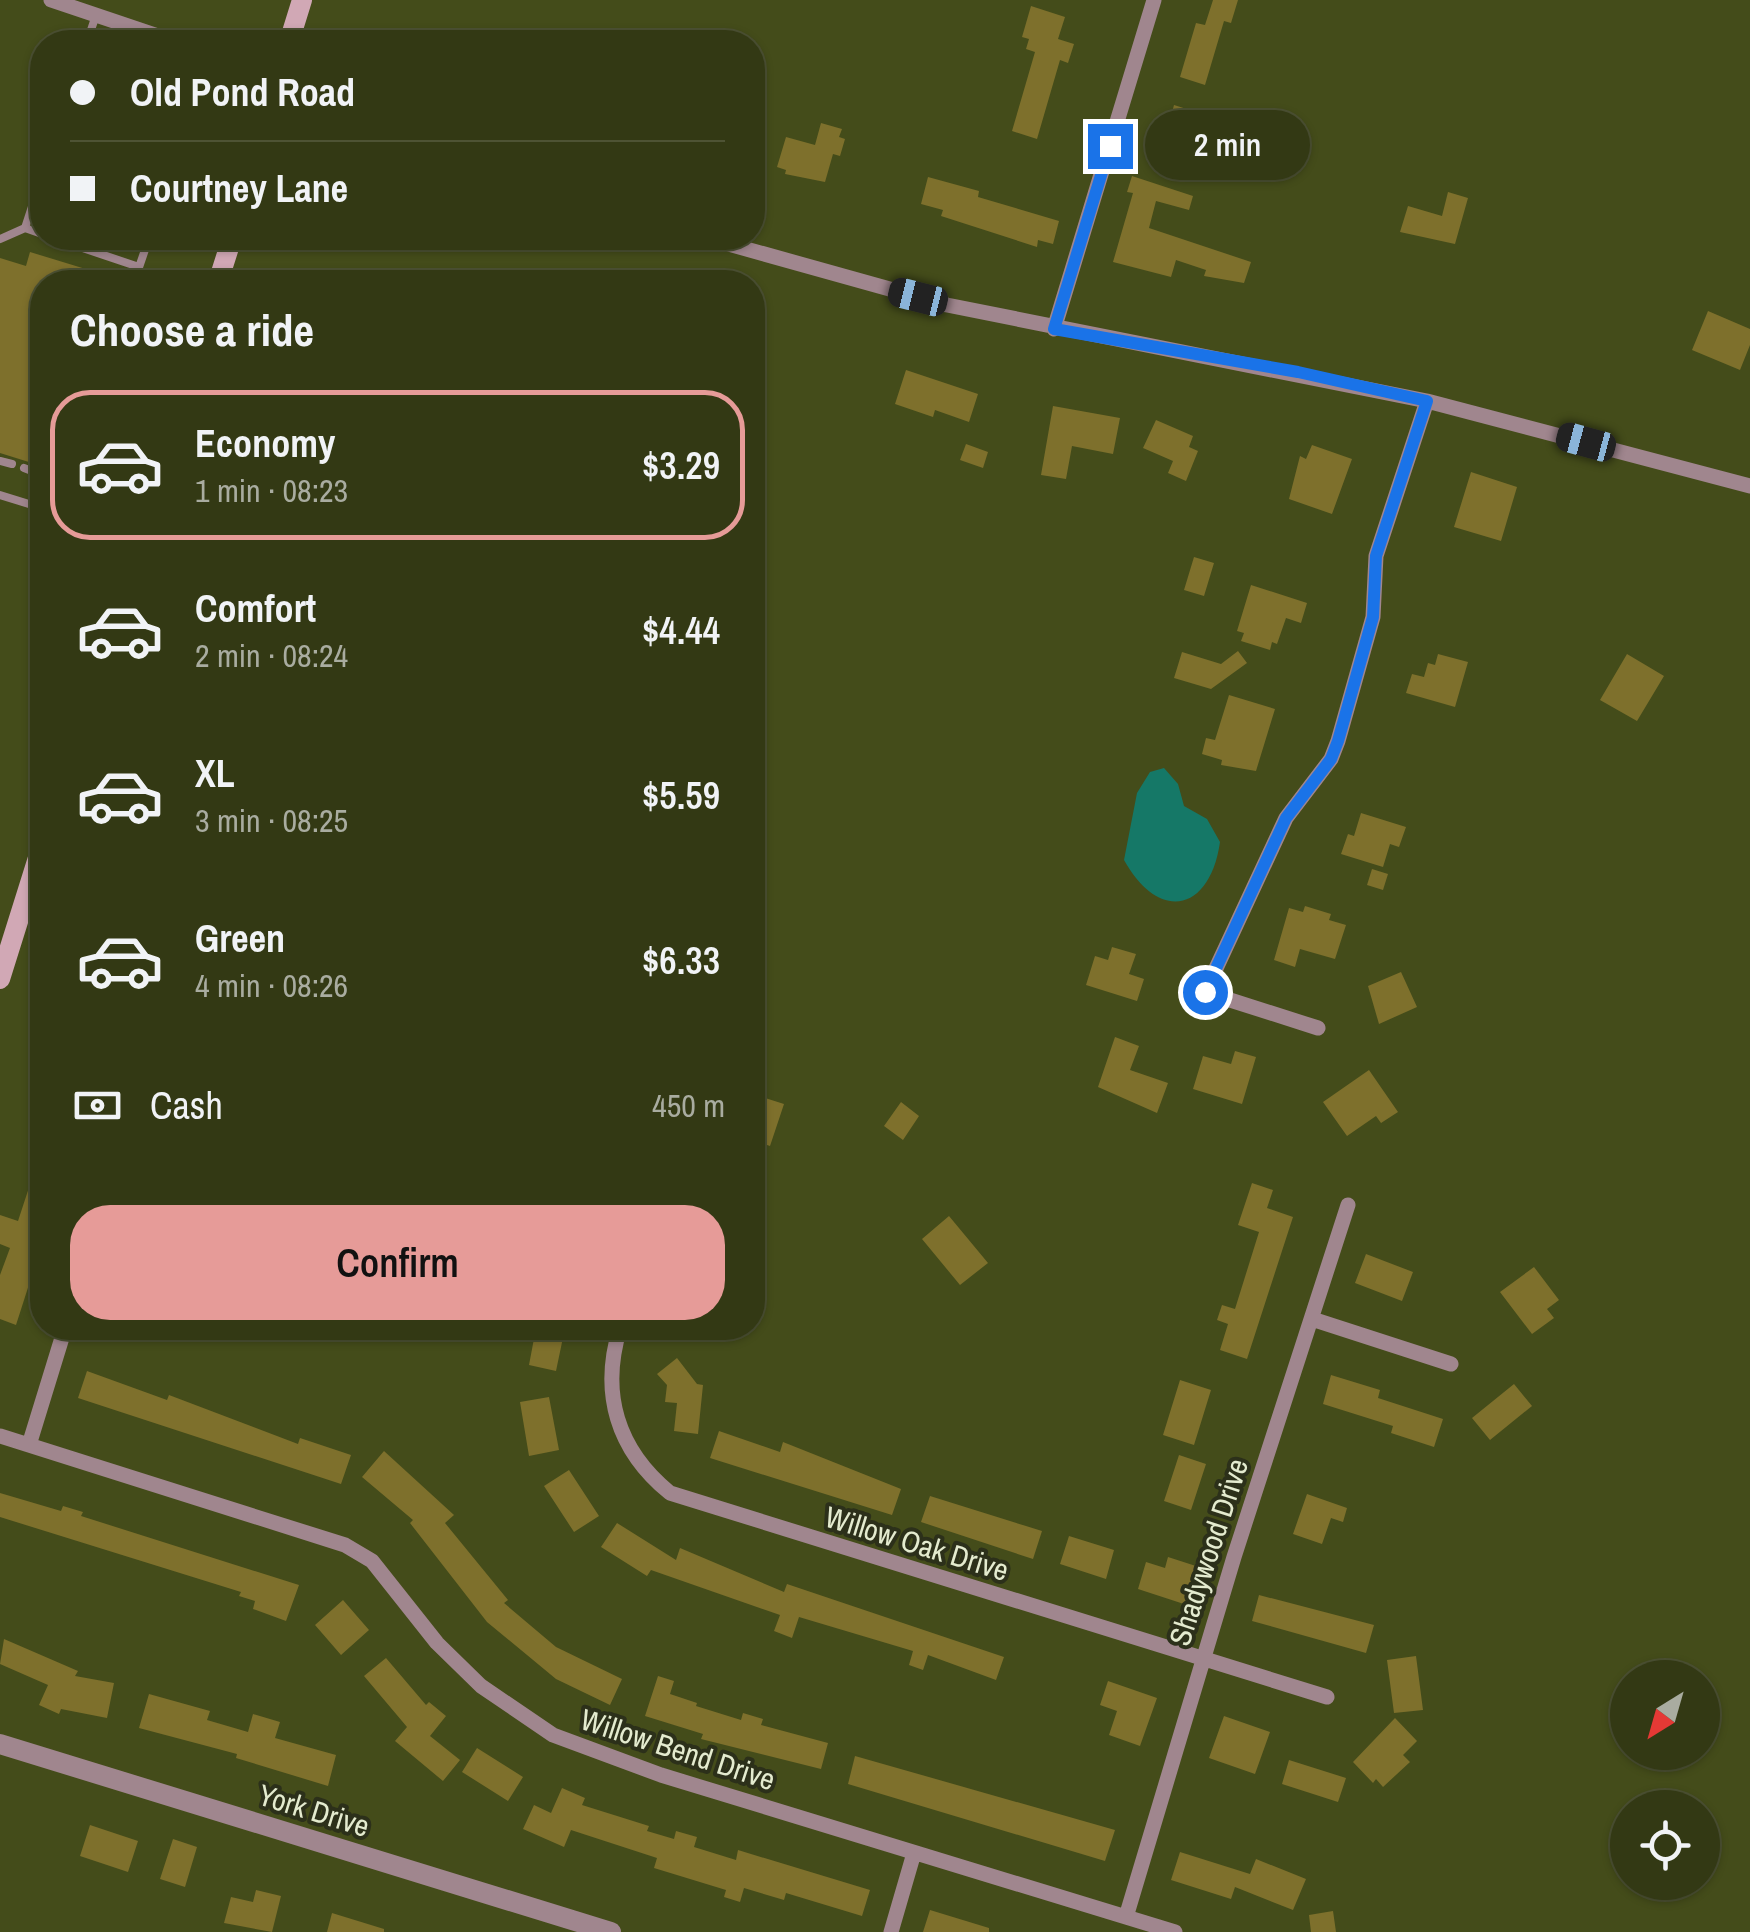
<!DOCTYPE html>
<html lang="en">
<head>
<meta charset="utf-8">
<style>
	:root { --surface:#333914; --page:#3e4422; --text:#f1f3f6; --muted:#a9aca0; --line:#4e5334; --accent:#e69b98 }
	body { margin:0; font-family:"Archivo Narrow",sans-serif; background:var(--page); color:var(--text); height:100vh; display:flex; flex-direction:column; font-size:38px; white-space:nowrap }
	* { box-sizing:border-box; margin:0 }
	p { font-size:32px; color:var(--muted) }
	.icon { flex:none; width:55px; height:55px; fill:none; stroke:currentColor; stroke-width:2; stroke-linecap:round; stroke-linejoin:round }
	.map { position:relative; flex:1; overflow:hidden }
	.drawer { position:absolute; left:30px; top:270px; width:735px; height:1070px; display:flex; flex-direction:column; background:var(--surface); border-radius:40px; box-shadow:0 2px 8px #0004,0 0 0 2px var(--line) }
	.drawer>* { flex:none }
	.guide { position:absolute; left:30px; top:30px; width:735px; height:220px; border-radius:40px; box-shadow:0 2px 8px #0004,0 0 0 2px var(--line); display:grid; align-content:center; height:220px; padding:0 40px; background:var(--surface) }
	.needle { width:65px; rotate:217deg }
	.buttons { position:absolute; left:1610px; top:1660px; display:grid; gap:20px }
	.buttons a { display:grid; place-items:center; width:110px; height:110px; border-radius:50%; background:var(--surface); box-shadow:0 2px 8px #0004,0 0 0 2px var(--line); font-size:50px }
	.end { position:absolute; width:45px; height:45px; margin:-22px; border:12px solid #1a73e8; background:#fff; box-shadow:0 0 0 5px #fff }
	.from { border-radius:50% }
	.bubble { position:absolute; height:70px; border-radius:35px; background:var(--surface); box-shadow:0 2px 8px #0004,0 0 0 2px var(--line); font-size:32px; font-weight:600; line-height:70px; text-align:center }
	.car { position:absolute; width:30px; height:60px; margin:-30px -15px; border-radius:12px; box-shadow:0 0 8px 2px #0007; background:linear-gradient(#222 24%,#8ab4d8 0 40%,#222 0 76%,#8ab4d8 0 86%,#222 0) }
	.guide b { display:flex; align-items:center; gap:35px; height:95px; font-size:38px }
	.guide b+b { border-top:2px solid var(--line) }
	.guide i { width:25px; height:25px; background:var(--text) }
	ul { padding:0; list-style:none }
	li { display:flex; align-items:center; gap:30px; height:150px; margin:0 20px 15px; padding:0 20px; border:5px solid transparent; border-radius:40px }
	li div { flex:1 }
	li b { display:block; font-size:38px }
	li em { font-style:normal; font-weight:600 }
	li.on { border-color:var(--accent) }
	li>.icon { width:90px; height:90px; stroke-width:1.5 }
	h2 { padding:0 40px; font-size:45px; line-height:120px }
	.pay { display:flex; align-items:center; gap:25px; height:110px; padding:0 40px; font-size:38px }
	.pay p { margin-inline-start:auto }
	.primary-button { display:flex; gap:20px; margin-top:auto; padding:20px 40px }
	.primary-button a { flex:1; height:115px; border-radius:40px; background:var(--accent); color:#111; font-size:40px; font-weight:600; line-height:115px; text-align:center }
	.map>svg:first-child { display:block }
</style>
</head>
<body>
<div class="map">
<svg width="1750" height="1932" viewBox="0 0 1750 1932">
	<rect width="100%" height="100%" fill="#444c1a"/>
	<path fill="#157867" d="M 1164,768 L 1178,784 L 1184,806 L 1207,819 L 1220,842 C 1210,912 1159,923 1124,860 L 1137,793 L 1150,772 Z"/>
	<path fill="#7e702c" d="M 1213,0 L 1238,0 L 1231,23 L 1224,21 L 1205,85 L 1180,77 L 1196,23 L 1205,25 Z
		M 1031,6 L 1065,17 L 1058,39 L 1074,44 L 1068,63 L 1060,60 L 1037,139 L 1012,131 L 1035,52 L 1026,49 L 1029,39 L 1022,37 Z
		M 1174,105 L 1231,123 L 1225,143 L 1204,136 L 1196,161 L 1162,150 Z
		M 821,123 L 842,129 L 839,137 L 845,139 L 840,156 L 833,154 L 825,182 L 785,174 L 786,170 L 777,167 L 786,137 L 815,145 Z
		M 1132,176 L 1193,196 L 1189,210 L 1156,201 L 1149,228 L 1251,262 L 1244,283 L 1204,276 L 1206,270 L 1176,260 L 1171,277 L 1113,262 L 1133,193 L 1127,192 Z
		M 928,177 L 979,191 L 978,197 L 1059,221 L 1053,244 L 1038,240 L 1037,247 L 941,216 L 943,210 L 921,204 Z
		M 1448,192 L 1468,198 L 1455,244 L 1400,232 L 1408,206 L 1442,216 Z
		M 30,252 L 89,270 L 86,282 L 42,282 L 42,458 L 34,455 L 32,463 L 0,453 L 0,258 L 26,266 Z
		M 1708,311 L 1750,329 L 1750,345 L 1740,370 L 1692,350 Z
		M 906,370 L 978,394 L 969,422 L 935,410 L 933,417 L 895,404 Z
		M 1053,406 L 1120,418 L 1113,454 L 1072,446 L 1066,479 L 1041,475 Z
		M 1156,420 L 1193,436 L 1189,447 L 1198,451 L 1186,481 L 1168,473 L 1173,461 L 1143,448 Z
		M 966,444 L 988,452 L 983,468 L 960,460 Z
		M 1312,445 L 1352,459 L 1332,514 L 1289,499 L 1300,456 L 1306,459 Z
		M 1471,472 L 1517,487 L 1501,541 L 1454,527 Z
		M 1194,557 L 1214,563 L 1204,596 L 1184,590 Z
		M 1251,585 L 1307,603 L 1301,623 L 1286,618 L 1277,644 L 1272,642 L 1270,650 L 1241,641 L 1244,633 L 1237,631 Z
		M 1238,651 L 1247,663 L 1211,689 L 1174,678 L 1182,652 L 1221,664 Z
		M 1438,654 L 1468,662 L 1455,707 L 1406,693 L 1412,674 L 1424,677 L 1428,663 L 1435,665 Z
		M 1627,654 L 1664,676 L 1637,721 L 1600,700 Z
		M 1229,695 L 1275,709 L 1256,771 L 1221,765 L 1222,760 L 1202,754 L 1206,738 L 1215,740 Z
		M 1361,813 L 1406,827 L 1399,847 L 1390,844 L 1383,867 L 1341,854 L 1348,834 L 1354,836 Z
		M 1372,869 L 1388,874 L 1383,890 L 1367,885 Z
		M 1305,906 L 1331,914 L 1329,920 L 1346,925 L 1335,959 L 1300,949 L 1295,967 L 1274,960 L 1289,908 L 1303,912 Z
		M 1112,947 L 1136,954 L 1129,974 L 1144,979 L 1137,1001 L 1086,985 L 1095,956 L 1108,960 Z
		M 1401,972 L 1417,1007 L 1379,1024 L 1368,986 Z
		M 1115,1037 L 1139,1046 L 1130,1070 L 1168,1083 L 1157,1113 L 1098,1087 Z
		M 1235,1051 L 1256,1057 L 1242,1104 L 1193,1089 L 1203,1056 L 1231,1064 Z
		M 1369,1070 L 1398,1112 L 1381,1123 L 1376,1116 L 1347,1136 L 1323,1102 Z
		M 759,1096 L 784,1104 L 770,1146 L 752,1140 Z
		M 901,1102 L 919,1116 L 903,1140 L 884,1126 Z
		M 40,1154 L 42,1244 L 16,1325 L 0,1319 L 0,1275 L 10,1248 L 0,1244 L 0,1215 L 18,1221 Z
		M 1252,1183 L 1273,1190 L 1267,1208 L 1293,1217 L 1247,1359 L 1220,1350 L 1228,1324 L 1217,1320 L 1222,1305 L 1235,1309 L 1259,1232 L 1238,1225 Z
		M 949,1216 L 988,1263 L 960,1285 L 922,1239 Z
		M 1366,1254 L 1413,1272 L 1402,1301 L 1355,1283 Z
		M 1534,1267 L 1559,1300 L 1547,1309 L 1554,1318 L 1532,1334 L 1500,1292 Z
		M 536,1328 L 565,1328 L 556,1371 L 529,1365 Z
		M 677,1358 L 697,1384 L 703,1385 L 698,1434 L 674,1431 L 677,1403 L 665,1402 L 667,1385 L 657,1374 Z
		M 87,1371 L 167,1400 L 169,1395 L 298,1444 L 300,1438 L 351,1455 L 341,1484 L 78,1398 Z
		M 1331,1375 L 1380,1390 L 1378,1398 L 1443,1419 L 1434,1447 L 1391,1433 L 1393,1426 L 1323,1404 Z
		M 1180,1380 L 1211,1390 L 1194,1445 L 1163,1435 Z
		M 1514,1384 L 1532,1406 L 1490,1440 L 1472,1418 Z
		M 549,1397 L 559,1450 L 529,1456 L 520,1402 Z
		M 719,1431 L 780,1452 L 783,1442 L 901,1489 L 892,1515 L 710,1458 Z
		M 384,1451 L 454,1515 L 445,1523 L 508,1600 L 504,1603 L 556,1647 L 622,1679 L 610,1705 L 556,1679 L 487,1622 L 410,1523 L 413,1520 L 362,1477 Z
		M 1179,1455 L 1206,1464 L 1191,1510 L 1164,1501 Z
		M 569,1470 L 599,1516 L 574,1532 L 544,1486 Z
		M 0,1493 L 61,1511 L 63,1506 L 83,1512 L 81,1516 L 299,1585 L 286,1621 L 253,1609 L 255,1601 L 239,1596 L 241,1592 L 0,1517 Z
		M 1307,1494 L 1347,1508 L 1343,1522 L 1331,1518 L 1322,1544 L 1293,1534 Z
		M 930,1496 L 1042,1531 L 1033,1559 L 921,1522 Z
		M 617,1523 L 676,1560 L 680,1548 L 784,1592 L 787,1584 L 1004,1657 L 996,1680 L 928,1655 L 923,1670 L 909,1665 L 913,1651 L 799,1617 L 792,1638 L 774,1631 L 780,1615 L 651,1570 L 647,1576 L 601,1547 Z
		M 1069,1536 L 1114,1550 L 1106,1579 L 1060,1564 Z
		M 1168,1557 L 1199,1567 L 1187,1605 L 1138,1589 L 1146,1562 L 1165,1568 Z
		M 1259,1595 L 1374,1625 L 1366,1653 L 1252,1621 Z
		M 343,1600 L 369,1630 L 341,1655 L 315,1625 Z
		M 4,1639 L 78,1671 L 75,1676 L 114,1683 L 107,1718 L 61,1709 L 59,1714 L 39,1705 L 48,1685 L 0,1664 Z
		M 1416,1656 L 1423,1710 L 1394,1713 L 1387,1660 Z
		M 386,1658 L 426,1705 L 429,1702 L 446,1716 L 430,1736 L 460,1760 L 443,1781 L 395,1741 L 407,1727 L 364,1676 Z
		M 658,1676 L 674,1681 L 670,1694 L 697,1703 L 696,1706 L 741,1720 L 743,1713 L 763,1719 L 761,1725 L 828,1743 L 821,1769 L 701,1739 L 703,1734 L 645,1716 Z
		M 1108,1681 L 1157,1698 L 1140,1746 L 1109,1735 L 1117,1711 L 1100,1705 Z
		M 149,1694 L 210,1711 L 207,1720 L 248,1732 L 253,1714 L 280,1722 L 275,1738 L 336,1755 L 328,1786 L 236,1758 L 237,1754 L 139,1728 Z
		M 1224,1716 L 1270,1732 L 1255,1774 L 1209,1758 Z
		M 1395,1718 L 1417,1741 L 1403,1755 L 1410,1762 L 1383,1787 L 1376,1779 L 1373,1783 L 1353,1762 Z
		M 477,1748 L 523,1777 L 508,1801 L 462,1772 Z
		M 855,1756 L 1115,1830 L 1105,1861 L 848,1784 Z
		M 1289,1760 L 1346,1778 L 1338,1802 L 1282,1784 Z
		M 562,1788 L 585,1798 L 582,1805 L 649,1826 L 647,1831 L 674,1839 L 676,1831 L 697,1837 L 694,1847 L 736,1860 L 738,1850 L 870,1890 L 862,1916 L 786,1893 L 784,1900 L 744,1888 L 740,1902 L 724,1897 L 726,1890 L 654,1868 L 657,1858 L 571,1830 L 564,1847 L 523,1829 L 534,1805 L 551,1813 Z
		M 90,1825 L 138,1841 L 128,1872 L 80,1856 Z
		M 173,1839 L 197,1847 L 185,1887 L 160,1879 Z
		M 1180,1852 L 1250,1874 L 1256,1859 L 1306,1879 L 1293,1910 L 1235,1887 L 1231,1899 L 1171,1880 Z
		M 256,1890 L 281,1896 L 272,1932 L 224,1923 L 231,1897 L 253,1902 Z
		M 930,1910 L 989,1928 L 989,1932 L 923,1932 Z
		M 1333,1911 L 1336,1932 L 1311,1932 L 1309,1915 Z
		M 332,1913 L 384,1929 L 384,1932 L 327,1932 Z"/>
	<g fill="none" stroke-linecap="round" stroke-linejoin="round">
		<path stroke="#a0868e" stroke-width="8" d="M 87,42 L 96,15
			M 25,228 L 42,234
			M 53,238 L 139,267
			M 0,239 L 25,228 L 42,176
			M 134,282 L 149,238
			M 0,461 L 12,464
			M 24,468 L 42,475
			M 0,495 L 42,508"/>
		<path stroke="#a0868e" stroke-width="15" d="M 51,0 L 176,42
			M 707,238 L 947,305 L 1427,401 L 1750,486
			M 1054,329 L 1154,0
			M 1318,1028 L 1205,992 L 1286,818 L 1331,759 L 1338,741 L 1373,617 L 1376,556 L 1427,401
			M 1312,1319 L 1451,1364
			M 620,1328 C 600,1393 617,1450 670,1493 L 1327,1697
			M 0,1436 L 345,1545 L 372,1561 L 437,1643 L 481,1686 L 553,1735 L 661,1775 L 1175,1932
			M 29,1445 L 65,1328
			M 1126,1917 L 1234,1557 L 1348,1205
			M 891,1932 L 914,1853"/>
		<path stroke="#a0868e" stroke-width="20" d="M 0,1744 L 611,1932"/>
		<path stroke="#d1a8b5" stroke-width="20" d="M 289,42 L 302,0
			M 218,282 L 232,238
			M 0,979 L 42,845"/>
	</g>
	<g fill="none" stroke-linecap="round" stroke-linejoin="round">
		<path stroke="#1a73e8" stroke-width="12" d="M 1110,146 L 1054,329 L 1298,372 L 1427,401 L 1376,556 L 1373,617 L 1338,741 L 1331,759 L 1286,818 L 1205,992"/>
	</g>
	<g text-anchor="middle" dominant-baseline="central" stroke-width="8" stroke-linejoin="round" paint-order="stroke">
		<g font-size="30" fill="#e4ebcf" stroke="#2c301a">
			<text transform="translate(917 1543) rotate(17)">Willow Oak Drive</text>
			<text transform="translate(1208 1552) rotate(-72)">Shadywood Drive</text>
			<text transform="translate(678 1749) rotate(18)">Willow Bend Drive</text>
			<text transform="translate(314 1810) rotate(17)">York Drive</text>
		</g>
	</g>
</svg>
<div class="buttons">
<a><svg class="needle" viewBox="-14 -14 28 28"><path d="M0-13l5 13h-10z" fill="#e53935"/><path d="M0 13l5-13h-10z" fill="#a9aca0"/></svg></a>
<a><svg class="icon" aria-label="locate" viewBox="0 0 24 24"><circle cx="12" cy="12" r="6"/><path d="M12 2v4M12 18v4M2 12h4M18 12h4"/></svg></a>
</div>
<i class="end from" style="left:1205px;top:992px"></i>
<i class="end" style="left:1110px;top:146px"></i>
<div class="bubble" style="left:1145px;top:110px;width:165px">2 min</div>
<i class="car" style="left:918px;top:297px;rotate:284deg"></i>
<i class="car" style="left:1586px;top:442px;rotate:285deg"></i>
<div class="guide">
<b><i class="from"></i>Old Pond Road</b>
<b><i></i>Courtney Lane</b>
</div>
<section class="drawer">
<h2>Choose a ride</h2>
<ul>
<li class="on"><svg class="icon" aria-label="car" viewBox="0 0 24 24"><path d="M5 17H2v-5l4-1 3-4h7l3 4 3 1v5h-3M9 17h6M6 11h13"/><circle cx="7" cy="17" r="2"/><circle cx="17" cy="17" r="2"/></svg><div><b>Economy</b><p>1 min · 08:23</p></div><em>$3.29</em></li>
<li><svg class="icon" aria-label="car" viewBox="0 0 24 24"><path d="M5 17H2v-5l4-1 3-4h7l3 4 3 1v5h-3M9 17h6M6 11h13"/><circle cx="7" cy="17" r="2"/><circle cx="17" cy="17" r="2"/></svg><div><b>Comfort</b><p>2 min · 08:24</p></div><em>$4.44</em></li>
<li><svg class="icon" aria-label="car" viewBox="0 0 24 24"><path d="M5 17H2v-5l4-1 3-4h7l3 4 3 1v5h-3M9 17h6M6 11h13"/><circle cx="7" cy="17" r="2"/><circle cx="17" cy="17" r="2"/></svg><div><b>XL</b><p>3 min · 08:25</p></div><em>$5.59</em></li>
<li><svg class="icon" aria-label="car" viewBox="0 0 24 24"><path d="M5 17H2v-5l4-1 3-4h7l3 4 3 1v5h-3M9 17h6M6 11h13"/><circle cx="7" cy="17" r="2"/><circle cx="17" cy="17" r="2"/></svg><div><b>Green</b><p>4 min · 08:26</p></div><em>$6.33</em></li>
</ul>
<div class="pay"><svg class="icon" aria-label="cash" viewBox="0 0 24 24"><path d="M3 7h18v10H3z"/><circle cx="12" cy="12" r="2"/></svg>Cash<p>450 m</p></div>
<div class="primary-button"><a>Confirm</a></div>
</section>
</div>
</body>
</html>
